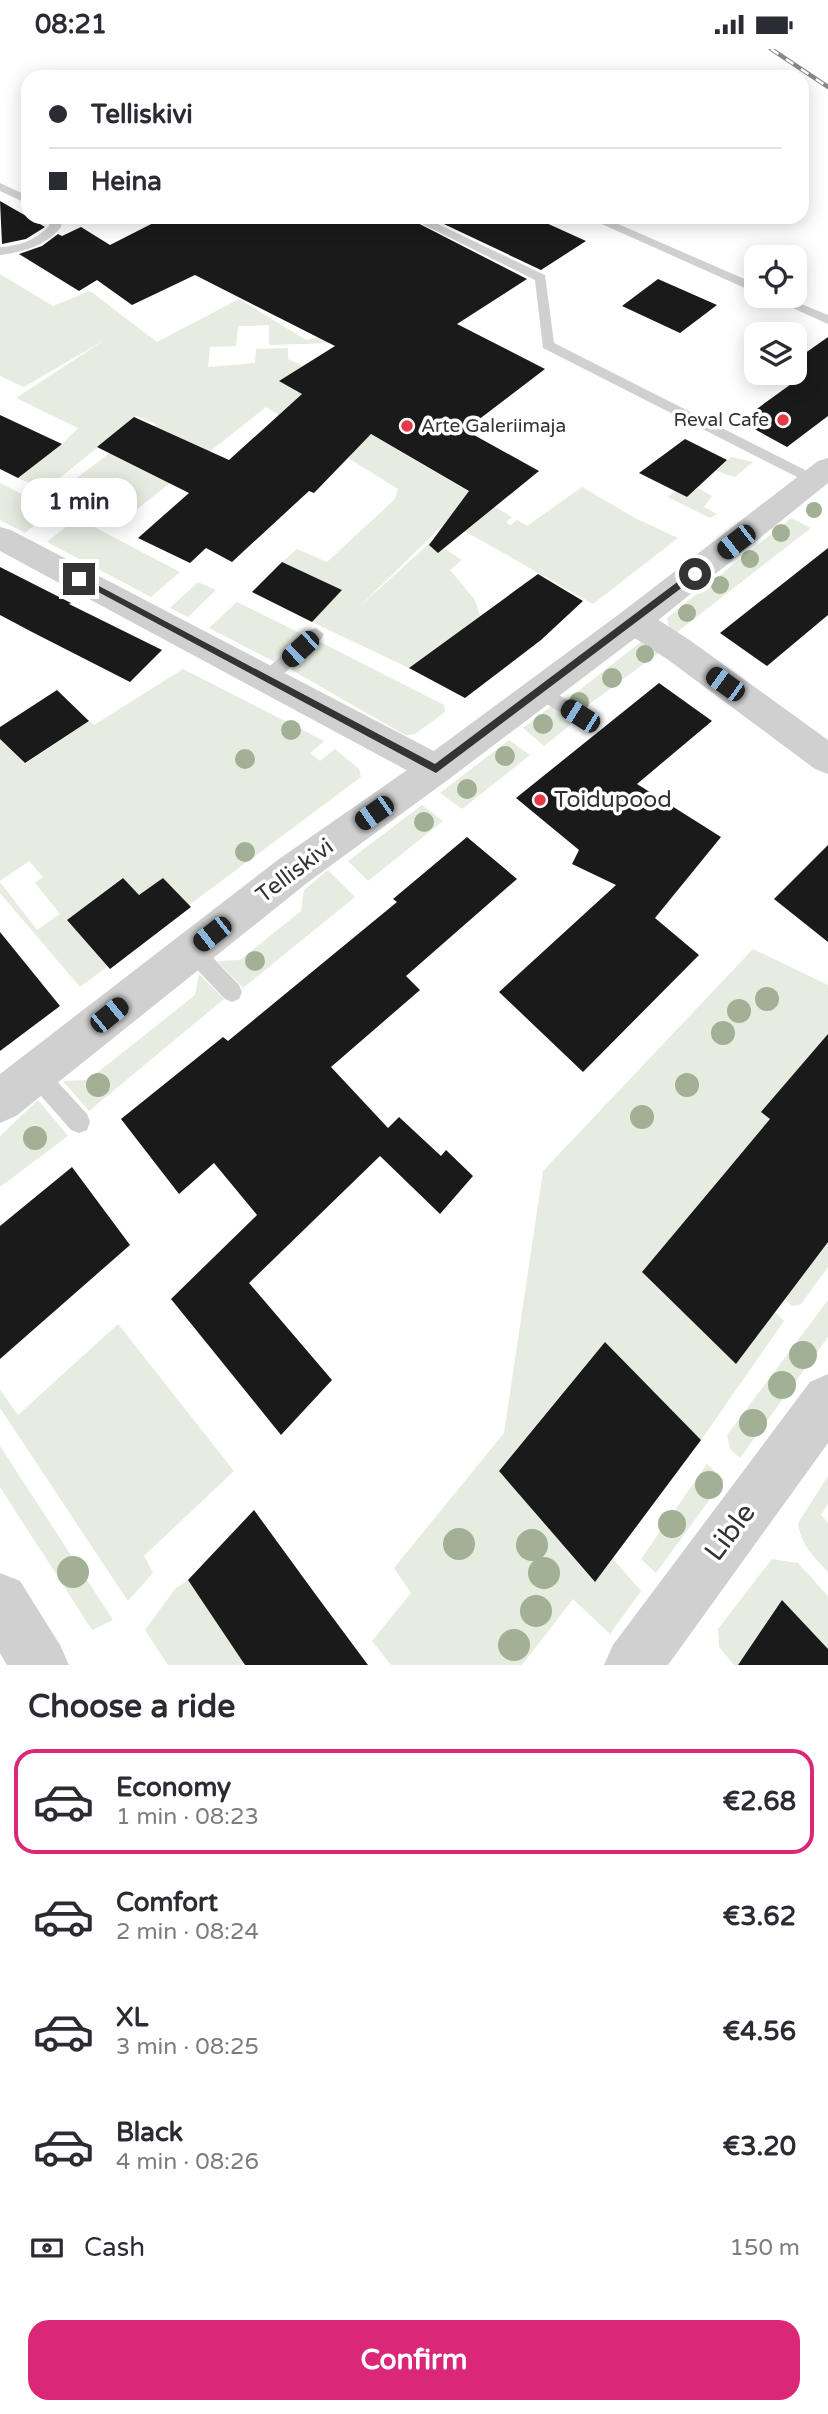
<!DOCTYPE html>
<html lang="en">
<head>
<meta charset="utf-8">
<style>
	:root { --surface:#fff; --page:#f7f7f7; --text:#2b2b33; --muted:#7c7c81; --line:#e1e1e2; --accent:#db2777 }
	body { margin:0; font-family:"Varela Round",sans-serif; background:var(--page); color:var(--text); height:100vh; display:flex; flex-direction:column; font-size:26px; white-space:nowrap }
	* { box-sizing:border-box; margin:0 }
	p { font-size:23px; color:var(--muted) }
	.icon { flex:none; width:38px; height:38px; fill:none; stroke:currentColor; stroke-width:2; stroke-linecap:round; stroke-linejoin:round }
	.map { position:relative; height:1616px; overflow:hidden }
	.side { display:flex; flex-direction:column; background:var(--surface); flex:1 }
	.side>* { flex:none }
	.guide { position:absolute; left:21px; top:21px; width:788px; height:154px; border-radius:21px; box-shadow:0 4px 18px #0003; display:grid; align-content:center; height:154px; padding:0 28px; background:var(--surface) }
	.buttons { position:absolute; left:744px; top:196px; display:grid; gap:14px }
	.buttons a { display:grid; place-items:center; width:63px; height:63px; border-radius:14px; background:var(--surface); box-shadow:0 4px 18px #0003; font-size:35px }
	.end { position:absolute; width:32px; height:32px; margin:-16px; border:9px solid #333; background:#fff; box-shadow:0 0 0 4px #fff }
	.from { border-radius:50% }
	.bubble { position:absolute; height:49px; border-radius:21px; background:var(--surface); box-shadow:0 4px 18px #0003; font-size:23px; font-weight:700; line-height:49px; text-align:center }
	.car { position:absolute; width:21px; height:42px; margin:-21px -10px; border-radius:9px; box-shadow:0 0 5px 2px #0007; background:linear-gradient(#222 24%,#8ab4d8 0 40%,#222 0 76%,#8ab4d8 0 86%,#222 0) }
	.guide b { display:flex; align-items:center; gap:24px; height:66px; font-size:26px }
	.guide b+b { border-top:2px solid var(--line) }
	.guide i { width:18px; height:18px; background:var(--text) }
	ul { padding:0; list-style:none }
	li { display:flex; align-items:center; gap:21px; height:105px; margin:0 14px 10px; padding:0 14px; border:4px solid transparent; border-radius:21px }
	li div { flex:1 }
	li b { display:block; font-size:26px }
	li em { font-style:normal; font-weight:700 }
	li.active { border-color:var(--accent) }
	li>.icon { width:63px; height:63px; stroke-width:1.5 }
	h2 { padding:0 28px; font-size:32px; line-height:84px }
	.pay { display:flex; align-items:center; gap:18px; height:77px; padding:0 28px; font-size:26px }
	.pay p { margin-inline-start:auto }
	.primary-button { display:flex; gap:14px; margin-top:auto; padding:14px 28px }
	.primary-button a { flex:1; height:80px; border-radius:21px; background:var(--accent); color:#fff; font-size:28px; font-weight:700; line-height:80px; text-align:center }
	.status { display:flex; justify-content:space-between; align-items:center; height:49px; padding:0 35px; background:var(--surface); direction:ltr }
	.status svg { height:19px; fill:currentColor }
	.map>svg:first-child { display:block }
</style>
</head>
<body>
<div class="status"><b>08:21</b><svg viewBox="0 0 49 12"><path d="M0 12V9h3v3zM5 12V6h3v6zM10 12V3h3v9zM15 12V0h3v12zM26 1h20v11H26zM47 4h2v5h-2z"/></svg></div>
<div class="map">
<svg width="828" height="1616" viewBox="0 0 828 1616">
	<rect width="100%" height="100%" fill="#fff"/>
	<path fill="#e6ecdf" d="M 0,225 L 53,257 L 90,242 L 157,293 L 239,250 L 306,291 L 321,288 L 333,294 L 269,296 L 269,276 L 238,277 L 236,297 L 210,298 L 208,318 L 255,314 L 256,300 L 288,299 L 288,310 L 303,317 L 280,332 L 495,458 L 512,468 L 506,473 L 510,476 L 517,471 L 527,477 L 582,438 L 635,469 L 678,489 L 593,555 L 447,472 L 358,559 L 432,492 L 462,511 L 450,521 L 475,551 L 480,567 L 409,619 L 312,573 L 342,541 L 282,513 L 297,500 L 327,513 L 395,450 L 398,440 L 266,358 L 117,476 L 54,446 L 111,403 L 157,376 L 136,367 L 45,441 L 18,429 L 62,395 L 78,379 L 16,349 L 106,290 L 24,338 L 0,327 Z
		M 731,408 L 753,413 L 735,428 L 716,422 Z
		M 0,434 L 38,453 L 37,474 L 25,484 L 0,471 Z
		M 698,439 L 712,447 L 704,458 L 717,465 L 710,469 L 668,448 L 675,442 L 687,448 Z
		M 77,469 L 180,523 L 151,548 L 47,493 Z
		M 791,469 L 811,479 L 676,584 L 670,581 L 667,569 Z
		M 198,533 L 216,541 L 188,568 L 170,559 Z
		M 237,553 L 302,585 L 275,613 L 209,579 Z
		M 318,592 L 444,656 L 445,663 L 415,685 L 405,686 L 290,620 Z
		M 642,592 L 664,600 L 580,662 L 564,653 Z
		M 183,620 L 324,692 L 310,704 L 320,712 L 335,700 L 359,720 L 361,728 L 189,856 L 163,829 L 139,846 L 122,829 L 93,851 L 108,917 L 80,938 L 0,844 L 0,833 L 37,881 L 60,865 L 35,834 L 43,828 L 29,812 L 0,832 L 0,690 L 25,715 L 89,672 L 94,676 Z
		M 553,656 L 575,672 L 544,697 L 523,679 Z
		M 509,691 L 530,706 L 462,760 L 440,744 Z
		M 422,756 L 443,772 L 368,832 L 348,812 Z
		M 328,821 L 355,848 L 243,939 L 217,912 L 240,911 L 301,862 L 304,841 Z
		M 753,900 L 828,936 L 828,985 L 762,1063 L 828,1120 L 828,1218 L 801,1255 L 792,1257 L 785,1250 L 731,1116 L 642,1223 L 736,1315 L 775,1263 L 784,1272 L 701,1391 L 605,1293 L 499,1421 L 594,1533 L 613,1510 L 641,1542 L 610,1585 L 573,1550 L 522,1616 L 391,1616 L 372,1592 L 411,1544 L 394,1519 L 504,1384 L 543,1122 Z
		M 199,925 L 224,950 L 89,1062 L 63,1032 L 88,1031 L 195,946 Z
		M 38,1051 L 68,1087 L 0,1138 L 0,1087 Z
		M 828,1251 L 828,1288 L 740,1409 L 730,1400 L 727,1386 Z
		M 118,1275 L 234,1422 L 144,1507 L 153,1524 L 128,1552 L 0,1359 L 0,1341 L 18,1366 Z
		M 0,1397 L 113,1571 L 92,1581 L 0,1438 Z
		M 707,1415 L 724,1431 L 656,1524 L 641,1510 Z
		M 828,1427 L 828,1455 L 821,1466 L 828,1474 L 828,1523 C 813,1507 801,1496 798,1474 Z
		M 772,1510 L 798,1514 L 828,1547 L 828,1600 L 782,1551 L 738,1616 L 734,1616 L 719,1598 L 718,1580 Z
		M 188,1531 L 244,1614 L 242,1616 L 168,1616 L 145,1581 L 175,1540 Z"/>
	<path fill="#1a1a1a" d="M 0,152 L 28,168 L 45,178 L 26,190 L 2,195 Z
		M 165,168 L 406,168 L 527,230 L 457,275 L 545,320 L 465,381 L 539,422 L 438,504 L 429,496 L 469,442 L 371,385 L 314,444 L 309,442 L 232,513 L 206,499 L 190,514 L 138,489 L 189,444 L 97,398 L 134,368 L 229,411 L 302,345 L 279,332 L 335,297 L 195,226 L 132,256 L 97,231 L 79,242 L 19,205 L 42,197 L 58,185 L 62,187 L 81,178 L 110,196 Z
		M 429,168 L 533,168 L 586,192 L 541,221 Z
		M 658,230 L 717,256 L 680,284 L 622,257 Z
		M 828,288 L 828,367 L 787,398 L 740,372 L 794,333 L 794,312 Z
		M 0,366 L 62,395 L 18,429 L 0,420 Z
		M 685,390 L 727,411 L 687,448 L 639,424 Z
		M 828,499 L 828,566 L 767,617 L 720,584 Z
		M 282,513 L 342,541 L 312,573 L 252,543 Z
		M 0,518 L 71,554 L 69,555 L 162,601 L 130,633 L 32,583 L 0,566 Z
		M 538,525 L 583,552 L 541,591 L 465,649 L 409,619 Z
		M 659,634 L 712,672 L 637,735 L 721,788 L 655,869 L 699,906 L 583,1023 L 499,943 L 616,836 L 572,815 L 579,801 L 516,749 Z
		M 57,641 L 89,672 L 25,714 L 0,690 L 0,678 Z
		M 467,788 L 517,830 L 406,927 L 420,941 L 331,1018 L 388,1079 L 399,1068 L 441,1107 L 446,1101 L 473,1127 L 440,1165 L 380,1107 L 249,1234 L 332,1331 L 281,1386 L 171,1250 L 257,1166 L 214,1114 L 179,1145 L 121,1070 L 223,988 L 228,992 L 397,853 L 393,850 Z
		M 828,796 L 828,893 L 774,850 Z
		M 123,829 L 139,846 L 163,829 L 191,858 L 110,920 L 67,871 Z
		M 0,883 L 60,957 L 0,1002 Z
		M 828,985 L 828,1193 L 736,1315 L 642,1223 L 770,1070 L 761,1063 Z
		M 72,1118 L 130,1196 L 0,1310 L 0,1177 Z
		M 605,1293 L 701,1391 L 595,1533 L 499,1422 Z
		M 254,1461 L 316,1546 L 368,1616 L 245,1616 L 188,1531 Z
		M 782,1551 L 828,1600 L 828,1616 L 738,1616 Z"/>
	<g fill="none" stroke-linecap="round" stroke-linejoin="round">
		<path fill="#d0d0d0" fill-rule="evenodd" d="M 0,134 L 28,147 L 28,155 L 0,142 Z
			M 50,168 L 62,168 L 61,178 C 46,197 23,203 0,206 L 0,198 C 19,197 36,191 49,177 Z
			M 408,168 L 423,168 L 545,226 L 554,294 L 819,428 L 821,431 L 819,434 L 809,434 L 543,299 L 535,231 Z
			M 586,168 L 602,168 L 756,235 L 756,244 Z
			M 766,247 L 782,247 L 828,266 L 828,275 Z
			M 316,579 L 324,585 L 322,589 L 273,635 L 261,635 L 258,630 L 261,625 L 310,581 Z
			M 540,635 L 586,662 L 589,667 L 586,672 L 574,672 L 534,647 L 531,642 L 534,637 Z
			M 192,892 L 199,894 L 239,936 L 242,943 L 239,950 L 232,953 L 225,950 L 185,908 L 182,901 L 185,894 Z
			M 35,1013 L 43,1017 L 87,1065 L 90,1073 L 87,1081 L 79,1084 L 71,1081 L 27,1031 L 24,1024 L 27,1017 Z"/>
		<path fill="#d0d0d0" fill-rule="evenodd" d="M 0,478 L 11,481 L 449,710 L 454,720 L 449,730 L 436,735 L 423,730 L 0,502 Z
			M 634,560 L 646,563 L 691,592 L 828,691 L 828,725 L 815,720 L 667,610 L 622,581 L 618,572 L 622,563 Z
			M 828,1325 L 828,1394 L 668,1616 L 604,1616 L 613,1596 L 810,1333 Z"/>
		<path fill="#d0d0d0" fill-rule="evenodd" d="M 828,409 L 828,434 L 646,581 L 449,730 L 307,834 L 16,1067 L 0,1074 L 0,1025 L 279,810 L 423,710 L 622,563 L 818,412 Z
			M 0,1524 L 20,1532 L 60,1596 L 69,1616 L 7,1616 L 0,1604 Z"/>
		<g stroke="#888" stroke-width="4.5">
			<path id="rail" d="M 771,0 L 828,38"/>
		</g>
		<use href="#rail" stroke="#fff" stroke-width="2.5" stroke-dasharray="9" stroke-linecap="butt"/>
	</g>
	<g fill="#a2b095">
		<circle cx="814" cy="461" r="8"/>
		<circle cx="781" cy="484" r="9"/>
		<circle cx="750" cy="510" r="9"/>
		<circle cx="720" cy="536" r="9"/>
		<circle cx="687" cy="564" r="9"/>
		<circle cx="645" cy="605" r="9"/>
		<circle cx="612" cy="629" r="10"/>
		<circle cx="579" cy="653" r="10"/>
		<circle cx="543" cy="675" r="10"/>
		<circle cx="291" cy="681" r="10"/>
		<circle cx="505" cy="707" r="10"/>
		<circle cx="245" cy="710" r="10"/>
		<circle cx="467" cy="740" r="10"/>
		<circle cx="424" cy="773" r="10"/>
		<circle cx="245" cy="803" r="10"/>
		<circle cx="255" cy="912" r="10"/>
		<circle cx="767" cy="950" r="12"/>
		<circle cx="739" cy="962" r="12"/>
		<circle cx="723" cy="984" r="12"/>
		<circle cx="98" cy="1036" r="12"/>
		<circle cx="687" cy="1036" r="12"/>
		<circle cx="642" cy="1068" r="12"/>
		<circle cx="35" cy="1089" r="12"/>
		<circle cx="803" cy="1306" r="14"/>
		<circle cx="782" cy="1336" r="14"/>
		<circle cx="753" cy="1374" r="14"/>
		<circle cx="709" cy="1436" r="14"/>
		<circle cx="672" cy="1475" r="14"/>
		<circle cx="459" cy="1495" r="16"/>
		<circle cx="532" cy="1496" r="16"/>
		<circle cx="73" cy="1523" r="16"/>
		<circle cx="544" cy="1524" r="16"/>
		<circle cx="536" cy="1562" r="16"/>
		<circle cx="514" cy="1596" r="16"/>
	</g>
	<path fill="#333" d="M 692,522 L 700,525 L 436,724 L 74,530 L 82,528 L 435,715 Z"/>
	<g fill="#e63946" stroke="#fff" stroke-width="2.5">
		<circle cx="783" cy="371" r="7"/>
		<circle cx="407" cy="377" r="7"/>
		<circle cx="540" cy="751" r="7"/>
	</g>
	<g text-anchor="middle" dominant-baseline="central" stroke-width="7" stroke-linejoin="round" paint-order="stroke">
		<g font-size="19" fill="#333" stroke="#fff" text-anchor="end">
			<text x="769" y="371">Reval Cafe</text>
			<text x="421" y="377" text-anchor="start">Arte Galeriimaja</text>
		</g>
		<g font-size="23" fill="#333" stroke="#fff" text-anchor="start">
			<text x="554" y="751">Toidupood</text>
		</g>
		<g font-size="23" fill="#333" stroke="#fff">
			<text transform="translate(295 822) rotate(-37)">Telliskivi</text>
		</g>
		<g font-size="28" fill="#333" stroke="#fff">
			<text transform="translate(730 1483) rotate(-53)">Lible</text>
		</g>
	</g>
</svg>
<div class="buttons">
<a><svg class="icon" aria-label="locate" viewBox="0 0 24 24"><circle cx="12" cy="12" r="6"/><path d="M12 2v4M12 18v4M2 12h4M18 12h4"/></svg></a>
<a><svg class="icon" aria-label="layers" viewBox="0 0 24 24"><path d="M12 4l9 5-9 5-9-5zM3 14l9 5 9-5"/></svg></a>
</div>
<i class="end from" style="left:695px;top:525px"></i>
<i class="end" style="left:79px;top:530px"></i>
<div class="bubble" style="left:21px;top:429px;width:116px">1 min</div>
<i class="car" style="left:736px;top:493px;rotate:232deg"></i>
<i class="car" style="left:300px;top:600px;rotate:227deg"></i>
<i class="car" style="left:725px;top:635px;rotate:306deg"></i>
<i class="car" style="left:580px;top:667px;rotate:302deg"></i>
<i class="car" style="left:374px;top:764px;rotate:235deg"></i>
<i class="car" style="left:212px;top:885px;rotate:232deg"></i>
<i class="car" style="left:109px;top:966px;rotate:51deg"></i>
<div class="guide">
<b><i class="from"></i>Telliskivi</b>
<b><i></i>Heina</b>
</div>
</div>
<section class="side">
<h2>Choose a ride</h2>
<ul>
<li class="active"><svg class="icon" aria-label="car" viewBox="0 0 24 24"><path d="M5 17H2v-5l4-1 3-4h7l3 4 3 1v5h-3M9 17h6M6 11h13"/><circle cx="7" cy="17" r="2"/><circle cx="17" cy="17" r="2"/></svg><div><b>Economy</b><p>1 min · 08:23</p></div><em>€2.68</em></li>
<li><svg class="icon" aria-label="car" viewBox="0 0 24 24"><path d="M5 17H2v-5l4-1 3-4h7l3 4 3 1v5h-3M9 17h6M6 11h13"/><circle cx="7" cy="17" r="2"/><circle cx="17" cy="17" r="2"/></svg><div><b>Comfort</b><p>2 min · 08:24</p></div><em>€3.62</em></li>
<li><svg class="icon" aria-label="car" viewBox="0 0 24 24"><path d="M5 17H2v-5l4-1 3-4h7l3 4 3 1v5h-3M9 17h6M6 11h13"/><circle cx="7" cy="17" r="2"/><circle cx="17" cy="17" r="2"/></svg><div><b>XL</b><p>3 min · 08:25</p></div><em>€4.56</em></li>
<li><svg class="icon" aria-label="car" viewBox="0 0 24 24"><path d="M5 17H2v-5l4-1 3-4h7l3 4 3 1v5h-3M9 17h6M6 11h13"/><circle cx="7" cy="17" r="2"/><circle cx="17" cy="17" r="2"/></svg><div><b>Black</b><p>4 min · 08:26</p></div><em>€3.20</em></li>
</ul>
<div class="pay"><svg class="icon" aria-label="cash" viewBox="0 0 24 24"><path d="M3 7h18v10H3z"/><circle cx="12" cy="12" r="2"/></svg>Cash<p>150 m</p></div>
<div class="primary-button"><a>Confirm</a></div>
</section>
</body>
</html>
